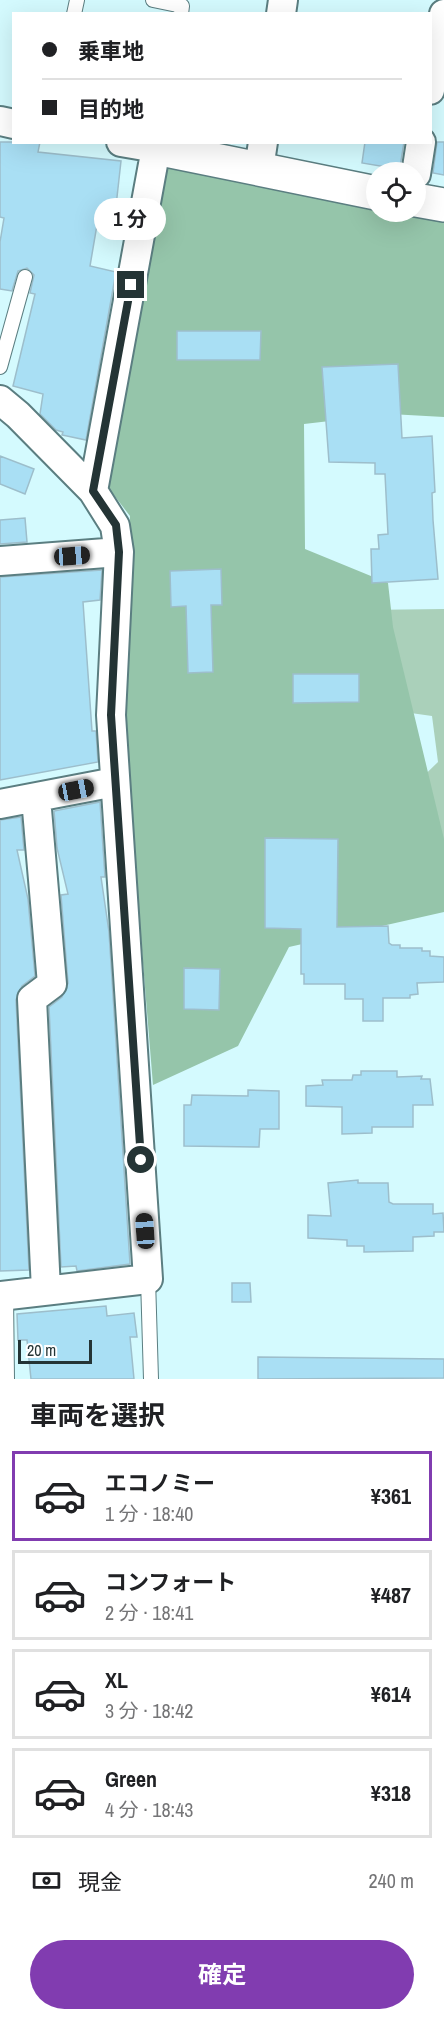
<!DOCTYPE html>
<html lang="ja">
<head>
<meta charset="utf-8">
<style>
	:root { --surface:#fff; --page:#f6f6f6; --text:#202124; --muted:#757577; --line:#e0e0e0; --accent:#813cb0 }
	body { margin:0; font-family:"Archivo Narrow","Noto Sans JP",sans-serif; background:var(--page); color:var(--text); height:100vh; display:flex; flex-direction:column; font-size:22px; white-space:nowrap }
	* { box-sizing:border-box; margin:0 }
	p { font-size:20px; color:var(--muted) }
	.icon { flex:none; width:33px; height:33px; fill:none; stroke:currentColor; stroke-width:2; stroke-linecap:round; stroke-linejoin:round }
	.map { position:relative; height:1379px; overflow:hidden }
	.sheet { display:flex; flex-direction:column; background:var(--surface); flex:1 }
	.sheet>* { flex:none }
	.hud { position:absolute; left:12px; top:12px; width:420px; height:132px; border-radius:0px; box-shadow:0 6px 24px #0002; display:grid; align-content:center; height:132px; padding:0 30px; background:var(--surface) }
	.controls { position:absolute; left:366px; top:162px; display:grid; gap:12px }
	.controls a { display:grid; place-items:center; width:60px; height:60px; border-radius:50%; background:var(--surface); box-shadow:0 6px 24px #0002; font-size:30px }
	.scale { position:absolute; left:18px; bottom:15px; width:74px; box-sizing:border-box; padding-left:6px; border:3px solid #243435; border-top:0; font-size:16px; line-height:21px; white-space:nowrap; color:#243435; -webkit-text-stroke:4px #fff; paint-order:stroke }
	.end { position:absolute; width:27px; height:27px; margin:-14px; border:8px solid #243435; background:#fff; box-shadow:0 0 0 3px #fff }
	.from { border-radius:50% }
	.bubble { position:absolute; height:42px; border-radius:21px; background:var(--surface); box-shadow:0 6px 24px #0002; font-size:20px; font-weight:700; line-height:42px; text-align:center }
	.car { position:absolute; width:18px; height:36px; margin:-18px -9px; border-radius:8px; box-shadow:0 0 4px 2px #0007; background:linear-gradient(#222 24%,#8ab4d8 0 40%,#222 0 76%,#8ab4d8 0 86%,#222 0) }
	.hud b { display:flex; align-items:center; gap:21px; height:57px; font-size:22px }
	.hud b+b { border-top:2px solid var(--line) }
	.hud i { width:15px; height:15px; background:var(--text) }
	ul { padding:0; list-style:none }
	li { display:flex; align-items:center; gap:18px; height:90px; margin:0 12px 9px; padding:0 18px; border:3px solid var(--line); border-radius:0px }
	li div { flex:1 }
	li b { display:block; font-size:22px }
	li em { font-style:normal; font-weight:700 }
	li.on { border-color:var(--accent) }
	li>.icon { width:54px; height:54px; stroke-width:1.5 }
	h2 { padding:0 30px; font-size:27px; line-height:72px }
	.pay { display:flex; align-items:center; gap:15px; height:66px; padding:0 30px; font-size:22px }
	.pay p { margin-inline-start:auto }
	.action { display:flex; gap:12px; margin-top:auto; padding:12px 30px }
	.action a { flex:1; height:69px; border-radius:36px; background:var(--accent); color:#fff; font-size:24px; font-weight:700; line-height:69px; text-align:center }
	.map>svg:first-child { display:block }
</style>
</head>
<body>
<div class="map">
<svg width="444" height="1379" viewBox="0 0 444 1379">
	<rect width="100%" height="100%" fill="#d4fafe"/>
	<path fill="#aad0ba" d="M 444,609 L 444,894 L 367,831 L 438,762 L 432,716 L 326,701 L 364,610 Z"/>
	<path fill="#95c5aa" d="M 166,167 L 376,206 L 376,212 L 409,212 L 444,218 L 444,417 L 390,414 L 304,424 L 305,549 L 388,583 L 393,627 L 444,839 L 444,912 L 289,947 L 238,1046 L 153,1085 L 122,706 L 130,516 L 100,477 Z"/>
	<path fill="#a9dff4" stroke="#9dbecb" stroke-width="1.5" d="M 0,142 L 40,142 L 38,152 L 121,161 L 115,215 L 99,213 L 90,266 L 116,272 L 86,440 L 62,435 L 63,432 L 56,430 L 40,414 L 43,394 L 13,386 L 35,294 L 30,293 L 34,275 L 27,268 L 18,271 L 12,291 L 0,289 L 0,242 L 4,218 L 0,217 Z
		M 365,142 L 404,142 L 400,167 L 398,169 L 362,163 Z
		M 437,142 L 444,142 L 444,175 L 433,173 Z
		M 177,331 L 261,331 L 260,360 L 177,360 Z
		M 398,364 L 402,438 L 432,436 L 435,492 L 432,493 L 433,520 L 438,579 L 372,583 L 371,549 L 379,549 L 378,535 L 388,534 L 385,474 L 375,474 L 375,463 L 329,462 L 322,367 Z
		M 0,456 L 34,469 L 25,494 L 0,484 Z
		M 25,518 L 27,542 L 0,544 L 0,520 Z
		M 221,569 L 222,605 L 211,605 L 213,672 L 188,673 L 186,606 L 171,607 L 170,571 Z
		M 102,570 L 100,600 L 83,602 L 92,731 L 96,731 L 98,762 L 0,780 L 0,577 Z
		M 293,674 L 359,674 L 359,702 L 293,703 Z
		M 100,802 L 105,877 L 101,877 L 109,932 L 130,1264 L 77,1271 L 76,1266 L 61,1267 L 49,1007 L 62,997 L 68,983 L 61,895 L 68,894 L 57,848 L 54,811 Z
		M 21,817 L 24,850 L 17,850 L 28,899 L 35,976 L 22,986 L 16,1000 L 29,1270 L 0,1271 L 0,820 Z
		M 265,838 L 338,839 L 337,927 L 388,926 L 389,943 L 392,945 L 400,945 L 400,948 L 422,948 L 422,951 L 430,951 L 430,956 L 444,957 L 444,982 L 417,983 L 418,994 L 410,995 L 410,998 L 383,998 L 383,1021 L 363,1021 L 363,999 L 345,999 L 345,984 L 304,984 L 304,974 L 301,974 L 301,929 L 265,928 Z
		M 184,968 L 220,969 L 219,1010 L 184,1009 Z
		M 361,1071 L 397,1071 L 397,1077 L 422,1076 L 421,1079 L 430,1079 L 433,1105 L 413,1105 L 413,1127 L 372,1127 L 372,1133 L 342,1134 L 342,1107 L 306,1106 L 306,1086 L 323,1085 L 322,1080 L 352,1080 L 353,1075 L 361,1075 Z
		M 248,1090 L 279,1091 L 279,1129 L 260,1129 L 259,1147 L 184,1146 L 184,1105 L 191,1105 L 192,1095 L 248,1096 Z
		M 358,1180 L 358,1183 L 388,1183 L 389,1202 L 393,1204 L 433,1204 L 433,1214 L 443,1213 L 444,1232 L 434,1232 L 434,1236 L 413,1237 L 413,1251 L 364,1252 L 364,1246 L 347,1246 L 347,1240 L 308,1238 L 308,1215 L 331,1216 L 328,1183 Z
		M 232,1283 L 250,1283 L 251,1302 L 232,1302 Z
		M 106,1306 L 107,1316 L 134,1313 L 137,1337 L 130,1337 L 134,1379 L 31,1379 L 27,1340 L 18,1340 L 17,1314 Z
		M 258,1357 L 444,1359 L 444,1378 L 258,1379 Z"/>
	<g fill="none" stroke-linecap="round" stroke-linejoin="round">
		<g stroke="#5b7e81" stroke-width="16">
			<path id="lane" d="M 153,0 L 182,6 L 181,14
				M 74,14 L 77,0
				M 0,367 L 25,277
				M 148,1279 L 151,1379
				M 6,1295 L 7,1379"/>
		</g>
		<g stroke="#5b7e81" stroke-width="32">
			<path id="street" d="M 281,14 L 283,0
				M 430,90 L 444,14
				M 0,121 L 14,124
				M 259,169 L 263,142
				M 416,174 L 421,142
				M 0,400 L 18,415 L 93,491
				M 0,561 L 119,552
				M 36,798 L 52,984 L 32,999 L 46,1290
				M 0,804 L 115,782
				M 0,1296 L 148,1279 L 111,715 L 119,552 L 115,526 L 93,491 L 156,148 L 121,142"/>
		</g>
		<g stroke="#5b7e81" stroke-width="36">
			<path id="secondary" d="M 156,148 L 376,193
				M 416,200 L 444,205"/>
		</g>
		<use href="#lane" stroke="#fff" stroke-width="14"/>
		<use href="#street" stroke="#fff" stroke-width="28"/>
		<use href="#secondary" stroke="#fff" stroke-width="33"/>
	</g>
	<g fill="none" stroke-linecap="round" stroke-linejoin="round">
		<path stroke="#243435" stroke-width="8" d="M 131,285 L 93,491 L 116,525 L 119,552 L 111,715 L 141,1160"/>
	</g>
</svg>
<div class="controls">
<a><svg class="icon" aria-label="locate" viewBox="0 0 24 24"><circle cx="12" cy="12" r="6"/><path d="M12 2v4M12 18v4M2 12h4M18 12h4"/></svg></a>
</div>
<div class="scale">20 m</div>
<i class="end from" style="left:141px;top:1160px"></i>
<i class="end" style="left:131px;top:285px"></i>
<div class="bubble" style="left:94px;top:198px;width:72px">1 分</div>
<i class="car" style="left:72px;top:556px;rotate:86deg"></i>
<i class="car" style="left:76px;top:790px;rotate:79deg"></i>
<i class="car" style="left:145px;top:1231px;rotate:356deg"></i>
<div class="hud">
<b><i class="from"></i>乗車地</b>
<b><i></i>目的地</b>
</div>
</div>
<section class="sheet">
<h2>車両を選択</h2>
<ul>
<li class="on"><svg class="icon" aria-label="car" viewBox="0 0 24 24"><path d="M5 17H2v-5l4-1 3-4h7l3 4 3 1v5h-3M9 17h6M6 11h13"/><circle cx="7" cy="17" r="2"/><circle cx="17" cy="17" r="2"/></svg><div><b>エコノミー</b><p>1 分 · 18:40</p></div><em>¥361</em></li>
<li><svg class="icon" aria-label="car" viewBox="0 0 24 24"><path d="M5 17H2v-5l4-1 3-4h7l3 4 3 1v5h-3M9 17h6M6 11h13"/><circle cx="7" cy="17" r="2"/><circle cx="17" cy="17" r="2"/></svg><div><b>コンフォート</b><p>2 分 · 18:41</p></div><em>¥487</em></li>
<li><svg class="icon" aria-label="car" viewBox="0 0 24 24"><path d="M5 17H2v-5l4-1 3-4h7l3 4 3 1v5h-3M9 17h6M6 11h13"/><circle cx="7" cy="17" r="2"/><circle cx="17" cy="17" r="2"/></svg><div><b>XL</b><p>3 分 · 18:42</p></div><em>¥614</em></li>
<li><svg class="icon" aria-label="car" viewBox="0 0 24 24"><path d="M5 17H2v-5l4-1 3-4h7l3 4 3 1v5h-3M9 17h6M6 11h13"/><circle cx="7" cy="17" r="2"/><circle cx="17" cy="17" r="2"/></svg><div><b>Green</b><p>4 分 · 18:43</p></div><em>¥318</em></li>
</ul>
<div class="pay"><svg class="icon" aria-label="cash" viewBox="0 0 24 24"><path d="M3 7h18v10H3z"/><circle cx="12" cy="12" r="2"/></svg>現金<p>240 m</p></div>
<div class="action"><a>確定</a></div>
</section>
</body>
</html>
